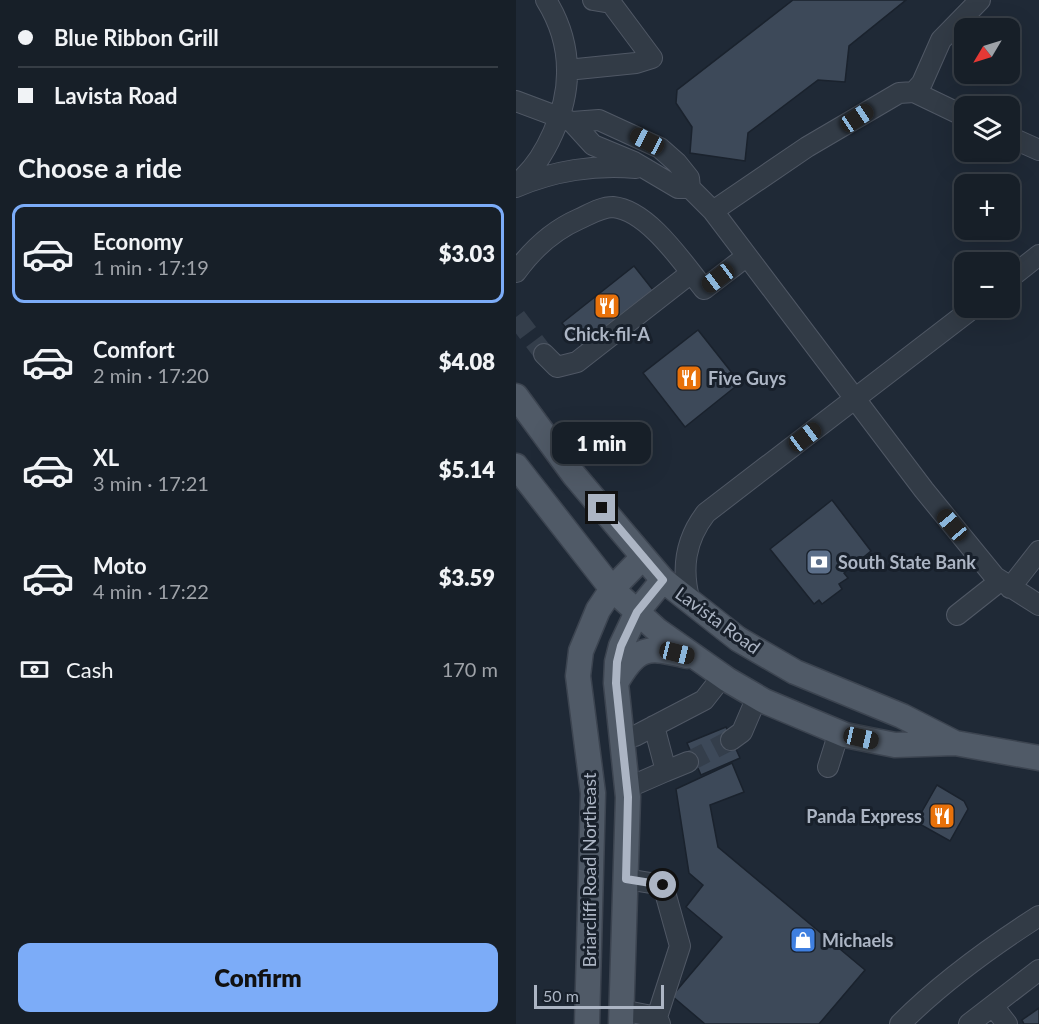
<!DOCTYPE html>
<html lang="en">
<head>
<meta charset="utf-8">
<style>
	:root { --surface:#171f28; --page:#242c34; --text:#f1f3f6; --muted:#9ea2a8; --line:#363d45; --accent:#7cacf8 }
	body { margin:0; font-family:Lato,sans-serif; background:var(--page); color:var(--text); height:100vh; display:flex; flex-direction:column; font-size:22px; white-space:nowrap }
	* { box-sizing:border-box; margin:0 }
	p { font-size:20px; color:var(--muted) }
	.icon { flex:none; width:33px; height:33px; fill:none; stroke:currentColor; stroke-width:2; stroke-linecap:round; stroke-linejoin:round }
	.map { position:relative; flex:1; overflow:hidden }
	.panel { display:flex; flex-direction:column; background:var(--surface); width:516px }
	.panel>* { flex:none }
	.guide { display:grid; align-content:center; height:132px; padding:0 18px; background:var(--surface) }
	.needle { width:39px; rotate:232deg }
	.buttons { position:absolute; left:438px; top:18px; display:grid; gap:12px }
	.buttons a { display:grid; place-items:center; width:66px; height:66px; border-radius:12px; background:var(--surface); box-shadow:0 6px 24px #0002,0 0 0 2px var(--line); font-size:30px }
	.scale { position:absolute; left:18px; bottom:15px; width:130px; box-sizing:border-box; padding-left:6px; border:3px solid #acb5c4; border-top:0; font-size:16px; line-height:21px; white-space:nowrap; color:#acb5c4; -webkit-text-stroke:4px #18202b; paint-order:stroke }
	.end { position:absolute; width:27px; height:27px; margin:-14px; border:8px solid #acb5c4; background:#111; box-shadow:0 0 0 3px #111 }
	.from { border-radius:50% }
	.bubble { position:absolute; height:42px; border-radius:12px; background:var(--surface); box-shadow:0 6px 24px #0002,0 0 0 2px var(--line); font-size:20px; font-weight:800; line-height:42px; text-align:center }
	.car { position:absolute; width:18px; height:36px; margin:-18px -9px; border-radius:8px; box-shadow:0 0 4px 2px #0007; background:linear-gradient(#222 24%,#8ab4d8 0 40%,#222 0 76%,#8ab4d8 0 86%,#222 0) }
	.guide b { display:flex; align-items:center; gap:21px; height:57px; font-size:22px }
	.guide b+b { border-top:2px solid var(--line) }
	.guide i { width:15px; height:15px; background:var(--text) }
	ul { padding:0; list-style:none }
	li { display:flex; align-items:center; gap:18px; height:99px; margin:0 12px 9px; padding:0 6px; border:3px solid transparent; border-radius:12px }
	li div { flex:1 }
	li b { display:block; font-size:22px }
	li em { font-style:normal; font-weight:800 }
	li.current { border-color:var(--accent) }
	li>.icon { width:54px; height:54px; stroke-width:1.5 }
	h2 { padding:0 18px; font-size:27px; line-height:72px }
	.pay { display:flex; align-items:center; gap:15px; height:66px; padding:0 18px; font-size:22px }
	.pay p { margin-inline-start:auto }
	.cta { display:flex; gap:12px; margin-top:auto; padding:12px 18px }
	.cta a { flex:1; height:69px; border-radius:12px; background:var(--accent); color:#111; font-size:24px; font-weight:800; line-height:69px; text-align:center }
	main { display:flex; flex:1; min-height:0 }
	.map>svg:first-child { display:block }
</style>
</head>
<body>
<main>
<section class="panel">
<div class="guide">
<b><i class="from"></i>Blue Ribbon Grill</b>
<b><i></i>Lavista Road</b>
</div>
<h2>Choose a ride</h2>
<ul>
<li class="current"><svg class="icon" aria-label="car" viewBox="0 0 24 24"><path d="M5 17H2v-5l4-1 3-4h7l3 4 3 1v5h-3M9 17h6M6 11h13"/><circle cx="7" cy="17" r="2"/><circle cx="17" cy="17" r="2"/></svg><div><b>Economy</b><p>1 min · 17:19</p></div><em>$3.03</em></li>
<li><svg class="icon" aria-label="car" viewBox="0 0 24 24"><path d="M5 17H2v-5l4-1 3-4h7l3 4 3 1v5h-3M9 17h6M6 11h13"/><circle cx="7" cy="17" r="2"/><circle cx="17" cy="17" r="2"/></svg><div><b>Comfort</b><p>2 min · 17:20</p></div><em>$4.08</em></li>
<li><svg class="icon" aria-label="car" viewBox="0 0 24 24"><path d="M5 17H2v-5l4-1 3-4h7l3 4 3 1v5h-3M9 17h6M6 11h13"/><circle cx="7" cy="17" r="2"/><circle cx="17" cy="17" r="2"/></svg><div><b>XL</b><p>3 min · 17:21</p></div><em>$5.14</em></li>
<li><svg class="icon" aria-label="car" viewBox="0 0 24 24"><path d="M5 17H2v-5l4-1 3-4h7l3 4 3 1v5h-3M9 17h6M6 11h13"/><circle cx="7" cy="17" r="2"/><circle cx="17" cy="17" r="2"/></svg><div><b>Moto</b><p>4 min · 17:22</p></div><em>$3.59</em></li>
</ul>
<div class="pay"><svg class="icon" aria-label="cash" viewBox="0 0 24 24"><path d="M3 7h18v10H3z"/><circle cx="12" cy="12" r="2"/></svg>Cash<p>170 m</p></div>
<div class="cta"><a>Confirm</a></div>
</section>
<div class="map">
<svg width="523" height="1024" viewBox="0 0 523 1024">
	<rect width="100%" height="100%" fill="#1f2936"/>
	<path fill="#3d4959" stroke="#1a222d" stroke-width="1.5" d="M 277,0 L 390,0 L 333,46 L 329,82 L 302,80 L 232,133 L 229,161 L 174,153 L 176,127 L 160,103 L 161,90 Z
		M 118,266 L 137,290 L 65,346 L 46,323 Z
		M 182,330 L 224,383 L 169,427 L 127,373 Z
		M 316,500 L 355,551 L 328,573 L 332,578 L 323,584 L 326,589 L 306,604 L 303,600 L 298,604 L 254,549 Z
		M 210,727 L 224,758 L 185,775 L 171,743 Z
		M 216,763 L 228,792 L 194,805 L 202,847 L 349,970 L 303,1024 L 189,1024 L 156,996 L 206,937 L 170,907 L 187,885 L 173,873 L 160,789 Z
		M 421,785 L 448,801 L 452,809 L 434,841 L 400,822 Z
		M 523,1008 L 523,1024 L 508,1024 L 506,1020 Z"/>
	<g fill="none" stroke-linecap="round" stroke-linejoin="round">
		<path stroke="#343e4b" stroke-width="20" stroke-dasharray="20 10" stroke-linecap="butt" d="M 0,317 L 28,354
			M 172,762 L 215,740"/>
		<g stroke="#505865" stroke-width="22">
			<path id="minor" d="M 51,70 L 120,63 L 136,58 L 95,3 L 77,0
				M 398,92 L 406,83 L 425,40 L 464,0
				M 0,101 L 56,122 L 77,145 L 118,162 L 162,188 L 174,188
				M 56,122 L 83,120 L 144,148 L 161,163 L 173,178 L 174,188 L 197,211 L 408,490 L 479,577 L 523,605
				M 494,137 L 523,150
				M 0,184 C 30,161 52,108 51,70 C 51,45 43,21 30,0
				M 0,187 C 37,171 80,164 120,168
				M 197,211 L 291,147 L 383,93 L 398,92 L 448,116
				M 0,272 C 16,250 38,230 63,219 C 74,214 85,207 97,207 C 132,210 167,263 188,289 L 231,256
				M 494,278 L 523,255
				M 28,354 L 41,367 L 61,362 L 175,273
				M 494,588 L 523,551
				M 174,602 C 165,569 169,540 190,513 L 457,308
				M 441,615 L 484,581
				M 107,737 L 119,736 L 188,700 L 206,677
				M 215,740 L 226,732 L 241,697
				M 312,767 L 323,732
				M 150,771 L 172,762
				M 111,788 L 150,771 L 138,726
				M 110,879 L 147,885 L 164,946 L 141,1017
				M 477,1006 L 491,1024
				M 105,1010 L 141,1017 L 144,1024
				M 384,1024 C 426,982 473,948 523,916
				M 453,1024 L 523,970"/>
		</g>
		<g stroke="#3c4450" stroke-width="27">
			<path id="major" d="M 0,396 L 58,475 L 147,580 L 222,639 L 279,672 L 386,716 L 439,743
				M 0,466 L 96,589 L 141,630 L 212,680 L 248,701 L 329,735 L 379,745 L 439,743 L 523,758
				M 100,683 C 121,646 131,646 171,656
				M 71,1024 L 77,793 L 62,676 L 65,651 L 82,610 L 96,589 L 127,557
				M 105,1024 L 112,797 L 100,683 L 101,662 L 105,646 L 121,612 L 147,580"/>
		</g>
		<use href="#minor" stroke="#323b46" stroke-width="20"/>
		<use href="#major" stroke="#505a67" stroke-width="24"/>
	</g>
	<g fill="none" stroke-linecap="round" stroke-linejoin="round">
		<path stroke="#acb5c4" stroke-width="8" d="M 86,508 L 147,580 L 121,612 L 105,646 L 101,662 L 100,683 L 112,797 L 110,879 L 147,885"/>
	</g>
	<defs>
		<g id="restaurant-square" transform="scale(1.35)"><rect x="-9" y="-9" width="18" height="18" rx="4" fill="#e8710a" stroke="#18202b"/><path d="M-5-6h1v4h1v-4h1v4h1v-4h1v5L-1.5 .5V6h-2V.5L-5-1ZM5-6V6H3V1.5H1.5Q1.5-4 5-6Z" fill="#fff"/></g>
		<g id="bank-square" transform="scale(1.35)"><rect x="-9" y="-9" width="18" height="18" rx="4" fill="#5c6f8a" stroke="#18202b"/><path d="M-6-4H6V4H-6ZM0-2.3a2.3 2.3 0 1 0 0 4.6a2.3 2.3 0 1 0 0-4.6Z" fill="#fff"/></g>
		<g id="shop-square" transform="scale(1.35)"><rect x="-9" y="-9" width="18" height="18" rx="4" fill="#3f7fe0" stroke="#18202b"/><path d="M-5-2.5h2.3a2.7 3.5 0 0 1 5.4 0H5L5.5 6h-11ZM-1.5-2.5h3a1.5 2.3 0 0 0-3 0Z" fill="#fff"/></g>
	</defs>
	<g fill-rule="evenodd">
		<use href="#restaurant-square" x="91" y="306"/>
		<use href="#restaurant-square" x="173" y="378"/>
		<use href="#bank-square" x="303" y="562"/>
		<use href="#restaurant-square" x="426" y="816"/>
		<use href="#shop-square" x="287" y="940"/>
	</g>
	<g text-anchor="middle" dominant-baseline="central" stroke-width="6" stroke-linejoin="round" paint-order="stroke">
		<g font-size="18" font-weight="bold" fill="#acb5c4" stroke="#18202b" text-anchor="start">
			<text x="91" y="334" text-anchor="middle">Chick-fil-A</text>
			<text x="192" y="378">Five Guys</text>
			<text x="322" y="562">South State Bank</text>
			<text x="406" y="816" text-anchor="end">Panda Express</text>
			<text x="306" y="940">Michaels</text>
		</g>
		<g font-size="18" fill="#acb5c4" stroke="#18202b">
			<text transform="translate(202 620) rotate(36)">Lavista Road</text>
			<text transform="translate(73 870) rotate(-90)">Briarcliff Road Northeast</text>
		</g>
	</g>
</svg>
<div class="buttons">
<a><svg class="needle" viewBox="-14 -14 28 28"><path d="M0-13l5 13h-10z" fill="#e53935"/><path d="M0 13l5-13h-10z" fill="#9ea2a8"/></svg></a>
<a><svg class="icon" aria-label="layers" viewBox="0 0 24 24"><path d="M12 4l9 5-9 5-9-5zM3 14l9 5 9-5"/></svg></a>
<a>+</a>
<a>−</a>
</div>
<div class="scale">50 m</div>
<i class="end from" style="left:147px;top:885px"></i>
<i class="end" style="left:86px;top:508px"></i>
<div class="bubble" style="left:36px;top:422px;width:99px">1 min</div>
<i class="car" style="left:341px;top:118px;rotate:56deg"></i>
<i class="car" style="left:131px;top:141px;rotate:298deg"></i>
<i class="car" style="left:202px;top:278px;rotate:233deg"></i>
<i class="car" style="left:289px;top:437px;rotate:53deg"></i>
<i class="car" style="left:436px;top:525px;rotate:320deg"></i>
<i class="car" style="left:161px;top:653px;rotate:104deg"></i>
<i class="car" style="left:345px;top:738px;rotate:103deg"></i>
</div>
</main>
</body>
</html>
